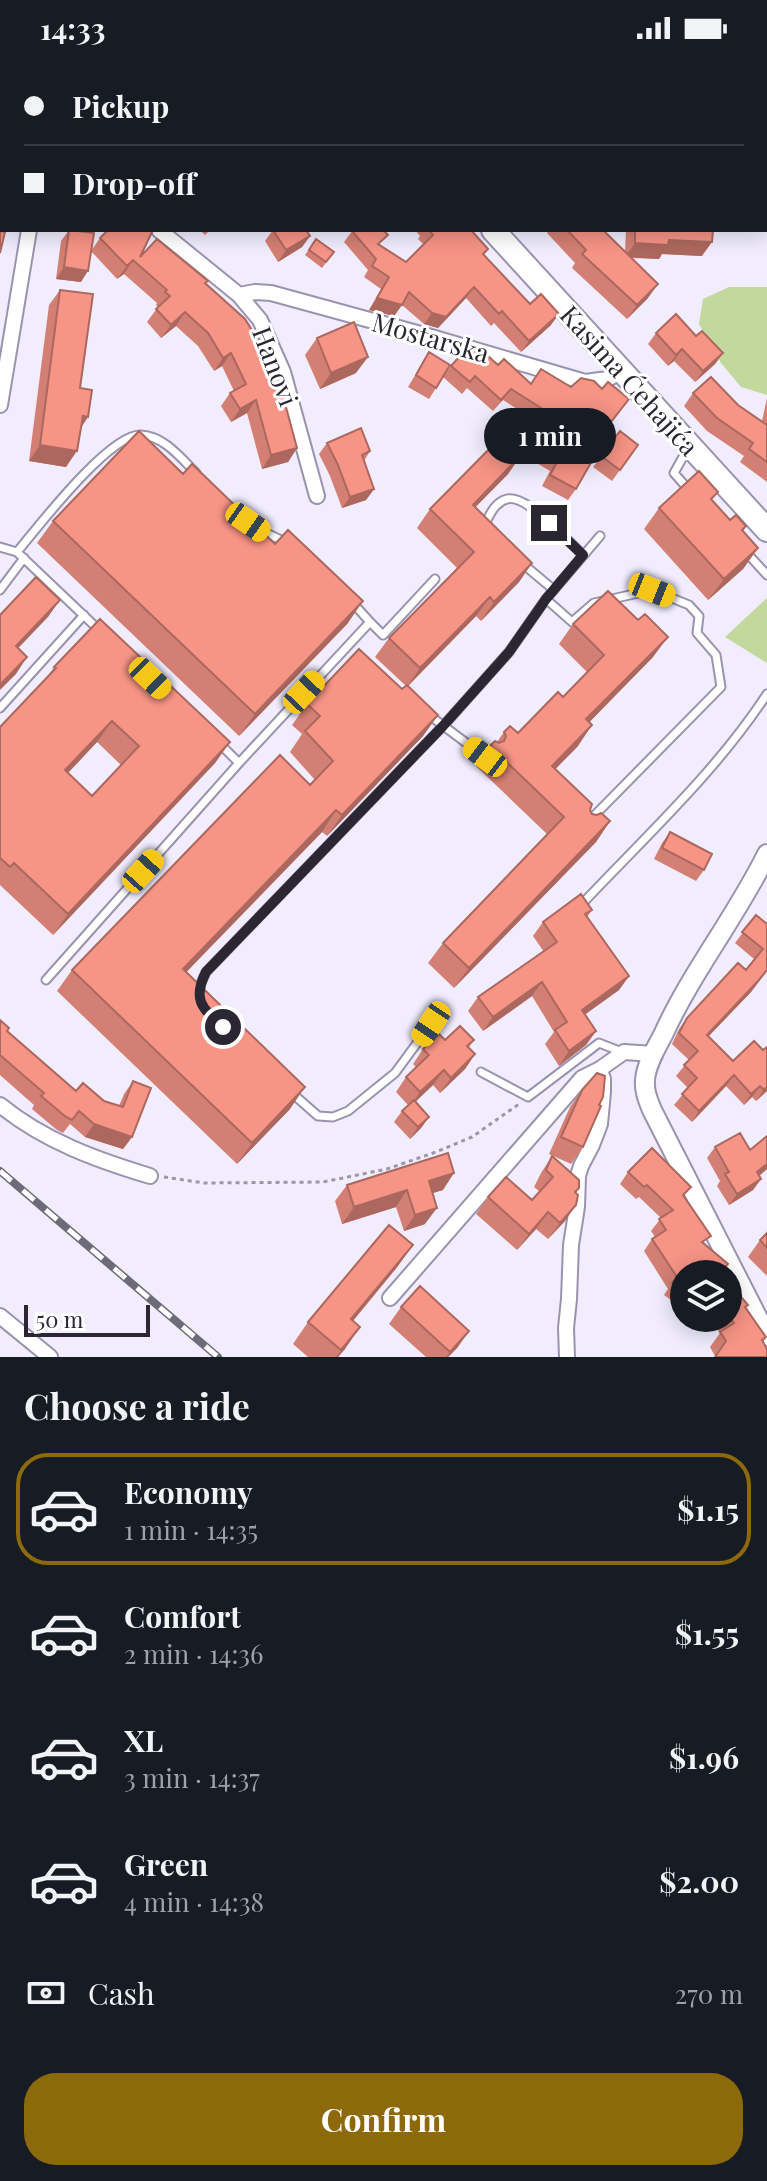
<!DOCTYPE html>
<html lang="en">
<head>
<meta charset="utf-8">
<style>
	:root { --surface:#171b24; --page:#242831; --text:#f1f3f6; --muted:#9ea1a6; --line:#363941; --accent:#8c6a0c }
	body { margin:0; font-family:"Playfair Display",serif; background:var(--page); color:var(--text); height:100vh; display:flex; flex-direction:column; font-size:30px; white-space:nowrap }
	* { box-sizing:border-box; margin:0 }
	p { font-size:26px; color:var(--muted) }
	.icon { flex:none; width:44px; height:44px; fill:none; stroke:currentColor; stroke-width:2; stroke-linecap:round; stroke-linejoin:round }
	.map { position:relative; height:1301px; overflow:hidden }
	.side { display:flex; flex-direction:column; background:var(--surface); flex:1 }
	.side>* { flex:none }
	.banner { position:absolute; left:0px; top:0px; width:768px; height:176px; box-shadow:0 4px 20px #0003; display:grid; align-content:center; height:176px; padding:0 24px; background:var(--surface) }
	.fabs { position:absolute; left:670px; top:1204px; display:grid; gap:16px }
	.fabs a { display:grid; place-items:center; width:72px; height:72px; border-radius:50%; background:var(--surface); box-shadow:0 4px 20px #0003; font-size:40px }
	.scale { position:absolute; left:24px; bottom:20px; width:126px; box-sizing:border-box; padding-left:8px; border:4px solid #2a2732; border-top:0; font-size:22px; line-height:28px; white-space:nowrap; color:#2a2732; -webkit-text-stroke:6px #fff; paint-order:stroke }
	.end { position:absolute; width:36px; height:36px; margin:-18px; border:10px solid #2a2732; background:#fff; box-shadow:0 0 0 4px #fff }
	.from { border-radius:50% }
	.bubble { position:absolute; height:56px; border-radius:28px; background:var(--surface); box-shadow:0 4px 20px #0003; font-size:26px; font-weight:700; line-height:56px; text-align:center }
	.car { position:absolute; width:24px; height:48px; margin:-24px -12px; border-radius:10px; box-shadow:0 0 6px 2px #0007; background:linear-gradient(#f5c518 24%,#345 0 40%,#f5c518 0 76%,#345 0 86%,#f5c518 0) }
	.banner b { display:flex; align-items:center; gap:28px; height:76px; font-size:30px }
	.banner b+b { border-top:2px solid var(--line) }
	.banner i { width:20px; height:20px; background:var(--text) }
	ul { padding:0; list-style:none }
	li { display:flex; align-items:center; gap:24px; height:112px; margin:0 16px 12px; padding:0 8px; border:4px solid transparent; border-radius:32px }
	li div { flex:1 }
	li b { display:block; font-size:30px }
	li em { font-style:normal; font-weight:700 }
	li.on { border-color:var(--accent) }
	li>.icon { width:72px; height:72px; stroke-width:1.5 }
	h2 { padding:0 24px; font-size:36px; line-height:96px }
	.pay { display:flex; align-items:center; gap:20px; height:88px; padding:0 24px; font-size:30px }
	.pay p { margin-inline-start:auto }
	.button { display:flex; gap:16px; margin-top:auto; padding:16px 24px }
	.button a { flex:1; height:92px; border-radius:32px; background:var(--accent); color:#fff; font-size:32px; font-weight:700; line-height:92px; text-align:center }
	.status { display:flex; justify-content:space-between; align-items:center; height:56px; padding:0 40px; background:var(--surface); direction:ltr }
	.status svg { height:22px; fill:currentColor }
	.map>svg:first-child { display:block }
</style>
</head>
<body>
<div class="status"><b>14:33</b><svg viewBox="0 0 49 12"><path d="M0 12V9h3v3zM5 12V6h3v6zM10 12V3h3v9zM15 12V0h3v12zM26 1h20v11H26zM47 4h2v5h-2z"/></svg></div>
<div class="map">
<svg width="767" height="1301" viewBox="0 0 767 1301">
	<rect width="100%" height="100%" fill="#f1edff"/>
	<path fill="#c2d89c" d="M 729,231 L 767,231 L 767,339 L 741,331 L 721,307 L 699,268 L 703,243 Z
		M 767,542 L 767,607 L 725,581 Z"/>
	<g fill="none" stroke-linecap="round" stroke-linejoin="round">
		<g stroke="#9a93af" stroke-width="11">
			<path id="service" d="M 688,392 L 674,417 L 689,434
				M 488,471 L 486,466 C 491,456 496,446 507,443 C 527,438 568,485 583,499
				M 258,473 L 287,487
				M 0,491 L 17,496 L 98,573
				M 17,496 C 38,471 110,377 141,379 C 164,380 181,402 196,417
				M 746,496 L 767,519
				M 523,508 L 554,534
				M 0,534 L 24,502
				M 546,543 L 572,566 L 594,547 L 652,534 L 689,549 L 699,560 L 697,577 L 716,599 L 721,631 L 589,765
				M 370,566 L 383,579 L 435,523
				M 0,652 L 84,559
				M 429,659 L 485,701
				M 221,689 L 239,707
				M 581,849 C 645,781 716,716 767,638
				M 46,924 L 239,707 L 370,566 L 352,546
				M 200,937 L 200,929 L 206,916 L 443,670 L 509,596 L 546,543 L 600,480
				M 481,1016 L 528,1041 L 599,987 L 622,996
				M 293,1038 L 318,1060 L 333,1061 L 348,1055 L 395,1017 L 431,968"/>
		</g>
		<g stroke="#9a93af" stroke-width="18">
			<path id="minor" d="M 56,2 L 57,0
				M 159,174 L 239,239 L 260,264 L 283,316 L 317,440
				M 239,239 L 255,236 L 271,237 L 428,280 L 585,326 L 608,323 L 620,315
				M 0,349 L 29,174
				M 0,1049 C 44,1085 97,1104 150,1120
				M 390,1242 L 582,1022 L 600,1013 L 624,996 L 654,998
				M 0,1260 L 50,1301
				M 567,1301 L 566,1272 L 569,1243 L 571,1189 L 577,1151 L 578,1120 L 581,1110 L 592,1089 L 600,1068 L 603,1036 L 603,1023 L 600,1014"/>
		</g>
		<g stroke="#9a93af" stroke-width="22">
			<path id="tertiary" d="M 767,798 C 736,861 692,915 663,979 C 656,992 646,1009 645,1024 C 644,1035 648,1044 652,1054 L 767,1280"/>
		</g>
		<g stroke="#9a93af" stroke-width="26">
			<path id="primary" d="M 334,0 L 336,2
				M 493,174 L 767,474"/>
		</g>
		<path stroke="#9b97a6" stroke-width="3" stroke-dasharray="4 4" stroke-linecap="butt" d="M 164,1121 L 204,1127 L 323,1126 L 387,1113 L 436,1096 L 472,1081 L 519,1048"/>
		<use href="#service" stroke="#fff" stroke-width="7"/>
		<use href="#minor" stroke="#fff" stroke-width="14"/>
		<use href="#tertiary" stroke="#fff" stroke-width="18"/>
		<use href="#primary" stroke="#fff" stroke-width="22"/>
		<g stroke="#6e6b78" stroke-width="8">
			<path id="rail" d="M 0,1115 L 218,1301"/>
		</g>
		<use href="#rail" stroke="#fff" stroke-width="5" stroke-dasharray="15" stroke-linecap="butt"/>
	</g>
	<path fill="#d47f73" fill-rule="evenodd" d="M 189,0 L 310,0 L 309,2 L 191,2 Z
		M 384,0 L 457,0 L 459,2 L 386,2 Z
		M 69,174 L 91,195 L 100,182 L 140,201 L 205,228 L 297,392 L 288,406 L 262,413 L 247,357 L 231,366 L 221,350 L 230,337 L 234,335 L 222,310 L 214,315 L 198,290 L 176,270 L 161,282 L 147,266 L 158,251 L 156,249 L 157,247 L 124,218 L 117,223 L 91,195 L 81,226 L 56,223 L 61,185 Z
		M 200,174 L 210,174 L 205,179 Z
		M 273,174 L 310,180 L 302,191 L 278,206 L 265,185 Z
		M 353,174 L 380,189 L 406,206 L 423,188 L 418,183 L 420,180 L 415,174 L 471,174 L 488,193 L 484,199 L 551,269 L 521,296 L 494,267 L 491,270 L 466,242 L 438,272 L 424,268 L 402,249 L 394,260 L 369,254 L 381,233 L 364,221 L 368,214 L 344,186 Z
		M 549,174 L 603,174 L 625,195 L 626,174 L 713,174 L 702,200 L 662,198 L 659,203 L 631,202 L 648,242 L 627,263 L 572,212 L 575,207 L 547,177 Z
		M 316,183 L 334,196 L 322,212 L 305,199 Z
		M 60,234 L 80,332 L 88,361 L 81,372 L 66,411 L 29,405 L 49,249 Z
		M 656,277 L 696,280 L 723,297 L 715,308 L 695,326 L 674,305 L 668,310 L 648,288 Z
		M 317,282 L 356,317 L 320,333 L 305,299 Z
		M 429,296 L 436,332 L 429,343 L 408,331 Z
		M 498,309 L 531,328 L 541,313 L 571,331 L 602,333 L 629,343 L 599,383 L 577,366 L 567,382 L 576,433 L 568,444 L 542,430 L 550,415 L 525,400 L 544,370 L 503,344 L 493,355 L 467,332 L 462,338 L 443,321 L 451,310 Z
		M 693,337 L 738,349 L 762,365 L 767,342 L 767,426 L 740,406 L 744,400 L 707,375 L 684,350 Z
		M 620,375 L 638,389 L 612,425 L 593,411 Z
		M 327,387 L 370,395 L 364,405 L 374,433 L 366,444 L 342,452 L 330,420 L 319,398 Z
		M 521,399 L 508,418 L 475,451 L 532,507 L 519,526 L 481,565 L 476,560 L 408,630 L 438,659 L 423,680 L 327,780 L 322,776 L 186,916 L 290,1053 L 237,1108 L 57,935 L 72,914 L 315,724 L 290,696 L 302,678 L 292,669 L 307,648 L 402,633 L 406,630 L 375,601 L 389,582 L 457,512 L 417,472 L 430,453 Z
		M 183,418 L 275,488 L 348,567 L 239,680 L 37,487 L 53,465 Z
		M 712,444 L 730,464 L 746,470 L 743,475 L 758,492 L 743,513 L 708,544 L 644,473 L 659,452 Z
		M 573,568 L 653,601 L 589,666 L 578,690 L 555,713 L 592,758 L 610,765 L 596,786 L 454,932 L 428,907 L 443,887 L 547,778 L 476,710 L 490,690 L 497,686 L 504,676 L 518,677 L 563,641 L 587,616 L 559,588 Z
		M 54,611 L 230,686 L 215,707 L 53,879 L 0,829 L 0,671 L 45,625 ZM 97,686 L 121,709 L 92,740 L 68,717 Z
		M 670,776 L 704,814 L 696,825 L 654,803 L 662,787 Z
		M 592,854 L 587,861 L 629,920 L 619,934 L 585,958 L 596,975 L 586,989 L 559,1010 L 545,988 L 554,976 L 532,940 L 483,975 L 468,955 L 478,941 L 544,896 L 533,880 L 543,866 Z
		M 756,859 L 767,915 L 751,936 L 708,981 L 733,1005 L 763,994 L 767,991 L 767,1035 L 756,1045 L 752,1041 L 744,1049 L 726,1030 L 692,1066 L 674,1049 L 688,1032 L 676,1020 L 689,1004 L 672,988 L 679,973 L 687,962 L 746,914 L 754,903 L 735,887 Z
		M 0,964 L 7,975 L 76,1035 L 119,1050 L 124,1038 L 133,1025 L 132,1081 L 123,1093 L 85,1081 L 70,1068 L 63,1077 L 57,1074 L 32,1053 L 34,1049 L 0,1019 Z
		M 445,984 L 474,984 L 469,991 L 475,998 L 465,1013 L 440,1037 L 433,1029 L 415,1046 L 429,1061 L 421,1072 L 410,1083 L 394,1066 L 402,1055 L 408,1049 L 396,1036 L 406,1021 L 416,1011 L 413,1008 L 423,993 Z
		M 582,1034 L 583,1091 L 571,1108 L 549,1098 L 570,1051 Z
		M 767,1080 L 767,1113 L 759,1120 L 761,1123 L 753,1134 L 729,1149 L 717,1130 L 720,1125 L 707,1102 L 715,1091 L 750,1094 Z
		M 552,1100 L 576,1136 L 565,1165 L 548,1183 L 536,1173 L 517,1194 L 476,1158 L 488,1141 L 532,1144 L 540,1136 L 534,1131 L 541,1117 Z
		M 628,1116 L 684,1141 L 684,1241 L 678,1249 L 664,1239 L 668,1233 L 644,1195 L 652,1183 L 655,1181 L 651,1175 L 661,1162 L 639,1141 L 636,1143 L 620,1128 Z
		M 347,1129 L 443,1134 L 432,1137 L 425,1168 L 404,1175 L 396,1151 L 342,1168 L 335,1145 Z
		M 767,1177 L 767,1220 L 748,1201 L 760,1184 Z
		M 398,1210 L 353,1265 L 345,1293 L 338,1301 L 308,1301 L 293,1288 L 308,1266 Z
		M 728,1241 L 746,1251 L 766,1281 L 763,1286 L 715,1300 L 710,1291 L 720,1277 L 709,1264 L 710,1262 L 728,1262 Z
		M 401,1251 L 469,1275 L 457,1292 L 448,1301 L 426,1301 L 389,1268 Z"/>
	<path fill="#ac685e" d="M 2,0 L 10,0 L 22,2 L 2,2 L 2,12 L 0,12 Z
		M 0,82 L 2,83 L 2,101 L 0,101 Z
		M 0,145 L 2,145 L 2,159 L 0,159 Z
		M 310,180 L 302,191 L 278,206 L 286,194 Z
		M 669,184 L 712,186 L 702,200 L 662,198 L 659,203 L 625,201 L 635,187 Z
		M 133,204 L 124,218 L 117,223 L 127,210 Z
		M 64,211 L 88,215 L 81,226 L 56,223 Z
		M 658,228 L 648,242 L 627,263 L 637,249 Z
		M 474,231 L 466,242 L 438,272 L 424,268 L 432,257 Z
		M 377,242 L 402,249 L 394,260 L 369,254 Z
		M 185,256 L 176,270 L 161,282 L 171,269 Z
		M 559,258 L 551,269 L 521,296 L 529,285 Z
		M 682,293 L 674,305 L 668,310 L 676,299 Z
		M 231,297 L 222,310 L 214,315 L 223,302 Z
		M 723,297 L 715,308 L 695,326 L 703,315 Z
		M 368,301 L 356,317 L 320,333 L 331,317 Z
		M 256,344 L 247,357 L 231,366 L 240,353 Z
		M 83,360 L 88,361 L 77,376 Z
		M 40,389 L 77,395 L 66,411 L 29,405 Z
		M 297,392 L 288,406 L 262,413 L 271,399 Z
		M 521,399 L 508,418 L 459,468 L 473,449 Z
		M 374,433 L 366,444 L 342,452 L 350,441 Z
		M 758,492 L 743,513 L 708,544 L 724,523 Z
		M 532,507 L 519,526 L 481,565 L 494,546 Z
		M 490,541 L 476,560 L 407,631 L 420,612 Z
		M 60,544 L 48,561 L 4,607 L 16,590 Z
		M 363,545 L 348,567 L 239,680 L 255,658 Z
		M 668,581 L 653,601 L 572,684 L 586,663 Z
		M 27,601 L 16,618 L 0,634 L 0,629 Z
		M 438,659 L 423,680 L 327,780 L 342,759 Z
		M 112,665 L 97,686 L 50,736 L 65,714 Z
		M 592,669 L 578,690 L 538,731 L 552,710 Z
		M 230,686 L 215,707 L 53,879 L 68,858 Z
		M 336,754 L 322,776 L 168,935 L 183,913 Z
		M 610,765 L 596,786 L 454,932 L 469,912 Z
		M 767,914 L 751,936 L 699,990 L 707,979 Z
		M 629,920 L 619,934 L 572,968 L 582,954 Z
		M 542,926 L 532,940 L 483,975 L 493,961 Z
		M 596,975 L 586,989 L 559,1010 L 569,995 Z
		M 475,998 L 465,1013 L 440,1037 L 451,1022 Z
		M 444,1014 L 433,1029 L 410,1051 L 420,1036 Z
		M 734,1019 L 726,1030 L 692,1066 L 699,1055 Z
		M 760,1030 L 752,1041 L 744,1049 L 751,1038 Z
		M 305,1031 L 290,1053 L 237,1108 L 252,1087 Z
		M 767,1031 L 767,1035 L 756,1045 L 764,1034 Z
		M 429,1061 L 421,1072 L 410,1083 L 418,1071 Z
		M 94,1068 L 132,1081 L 123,1093 L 85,1081 Z
		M 767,1108 L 767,1113 L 749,1128 L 757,1116 Z
		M 454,1117 L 443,1134 L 417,1142 L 429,1125 Z
		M 761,1123 L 753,1134 L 729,1149 L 737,1138 Z
		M 407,1134 L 396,1151 L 342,1168 L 354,1151 Z
		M 576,1149 L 565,1165 L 548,1183 L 560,1167 Z
		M 437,1152 L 425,1168 L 404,1175 L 415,1159 Z
		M 548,1156 L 536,1173 L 517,1194 L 529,1178 Z
		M 413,1189 L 398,1210 L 336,1285 L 351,1263 Z
		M 360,1271 L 345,1293 L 338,1301 L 336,1301 Z
		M 469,1275 L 457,1292 L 448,1301 L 446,1301 Z"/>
	<path fill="#f69486" stroke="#ac685e" stroke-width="2" fill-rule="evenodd" d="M 10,0 L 31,0 L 31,2 Z
		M 97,0 L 115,0 L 114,2 L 97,2 Z
		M 208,0 L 233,0 L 231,2 L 210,2 Z
		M 249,0 L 308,0 L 306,2 L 251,2 Z
		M 405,0 L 457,0 L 459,2 L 406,2 Z
		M 0,26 L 2,27 L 2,83 L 0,82 Z
		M 766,29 L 767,30 L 767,80 L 766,79 Z
		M 0,118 L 2,119 L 2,145 L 0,145 Z
		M 69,174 L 94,177 L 88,215 L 64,211 Z
		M 108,174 L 153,174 L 140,201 L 157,183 L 208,225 L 205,227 L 245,263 L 264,293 L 279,325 L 297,392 L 271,399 L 256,344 L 240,353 L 230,337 L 246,328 L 231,297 L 223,302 L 208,277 L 185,256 L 171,269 L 156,253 L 170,240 L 165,236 L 167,234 L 133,204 L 127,210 L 100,182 Z
		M 273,174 L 306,174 L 310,180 L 286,194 Z
		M 353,174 L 383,174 L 388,179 L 378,188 L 406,206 L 433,179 L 429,174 L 471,174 L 488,193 L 483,198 L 530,248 L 541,238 L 559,258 L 529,285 L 502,255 L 499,258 L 474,231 L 446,261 L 432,257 L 409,236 L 402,249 L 377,242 L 389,221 L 372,210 L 376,203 L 352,175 Z
		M 567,174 L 603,174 L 658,228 L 637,249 L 582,198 L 586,194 Z
		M 635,174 L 713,174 L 712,186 L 669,184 L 668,189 L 635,187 Z
		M 0,175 L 5,176 L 0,197 Z
		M 316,183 L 334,196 L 326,206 L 309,194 Z
		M 60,234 L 93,238 L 80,332 L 92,334 L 88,361 L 83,360 L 77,395 L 40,389 Z
		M 676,258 L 696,280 L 702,275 L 723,297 L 703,315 L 682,293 L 676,299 L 656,277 Z
		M 354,266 L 368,301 L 331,317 L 317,282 Z
		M 470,289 L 478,291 L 498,309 L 504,303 L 531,328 L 541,313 L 571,331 L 581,322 L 594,325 L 602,333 L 608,326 L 629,343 L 607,371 L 584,354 L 567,382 L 596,398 L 576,433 L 550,419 L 558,404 L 533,389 L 552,359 L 511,333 L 501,344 L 475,320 L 470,326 L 451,310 Z
		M 429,296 L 450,309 L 436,332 L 416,319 Z
		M 711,321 L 738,349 L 767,369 L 767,406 L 749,393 L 753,387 L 717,362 L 693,337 Z
		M 361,372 L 370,395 L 362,399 L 374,433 L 350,441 L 338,409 L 327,387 Z
		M 139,375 L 183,418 L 192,408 L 275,488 L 288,474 L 363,545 L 255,658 L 53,465 Z
		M 620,375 L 638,389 L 620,414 L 601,400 Z
		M 502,380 L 521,399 L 473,449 L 532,507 L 494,546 L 490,541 L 420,612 L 389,582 L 474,496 L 430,453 Z
		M 699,415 L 718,436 L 711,443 L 730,464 L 736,459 L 746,470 L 742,474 L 758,492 L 724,523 L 659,452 Z
		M 36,521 L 60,544 L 16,590 L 27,601 L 0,629 L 0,559 Z
		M 608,535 L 638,564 L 645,558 L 668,581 L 586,663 L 592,669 L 552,710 L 592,748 L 590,754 L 592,758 L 597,759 L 601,757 L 610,765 L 469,912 L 443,887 L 564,761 L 490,690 L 495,685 L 499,687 L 504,685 L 506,680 L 504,676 L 510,670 L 518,677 L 558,636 L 563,641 L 604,599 L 573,568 Z
		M 100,563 L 230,686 L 68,858 L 14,807 L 10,811 L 0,802 L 0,671 L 56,612 L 54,611 ZM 112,665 L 139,690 L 92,740 L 65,714 Z
		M 359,593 L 402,633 L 407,629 L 438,659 L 342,759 L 336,754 L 183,913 L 305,1031 L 252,1087 L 72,914 L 280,699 L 310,729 L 333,705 L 305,675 L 320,660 L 307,648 Z
		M 670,776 L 712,798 L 704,814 L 662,792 Z
		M 581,838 L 592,854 L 585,858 L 629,920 L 582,954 L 596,975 L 569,995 L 555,974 L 567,966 L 542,926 L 493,961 L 478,941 L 557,886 L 543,866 Z
		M 756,859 L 767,868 L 767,914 L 758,925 L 707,979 L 733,1005 L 754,985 L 763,994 L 767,991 L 767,1031 L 764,1034 L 760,1030 L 751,1038 L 734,1019 L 699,1055 L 682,1038 L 697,1022 L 684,1009 L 698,995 L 679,977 L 687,962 L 738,907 L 746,914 L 763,893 L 742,876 Z
		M 0,964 L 9,972 L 7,975 L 76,1035 L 83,1027 L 104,1045 L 123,1051 L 133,1025 L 151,1032 L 132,1081 L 94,1068 L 79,1055 L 72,1064 L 66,1061 L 41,1040 L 44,1037 L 0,999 Z
		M 460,970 L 474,984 L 467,990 L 475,998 L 451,1022 L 444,1014 L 420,1036 L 406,1021 L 429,999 L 423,993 L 439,978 L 445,984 Z
		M 597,1017 L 605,1020 L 603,1041 L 599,1049 L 601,1050 L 583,1091 L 561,1081 L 582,1034 Z
		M 414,1044 L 429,1061 L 418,1071 L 402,1055 Z
		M 740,1077 L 750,1094 L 767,1080 L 767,1108 L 757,1116 L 761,1123 L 737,1138 L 725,1118 L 729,1116 L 715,1091 Z
		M 652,1092 L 691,1131 L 683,1139 L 711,1180 L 702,1186 L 728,1208 L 720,1218 L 684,1218 L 684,1236 L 672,1227 L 677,1221 L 652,1183 L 666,1174 L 659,1163 L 673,1154 L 647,1129 L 644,1131 L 628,1116 Z
		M 448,1097 L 454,1117 L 429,1125 L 437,1152 L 415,1159 L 407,1134 L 354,1151 L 347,1129 Z
		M 552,1100 L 579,1124 L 579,1132 L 575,1136 L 578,1139 L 576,1149 L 560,1167 L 548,1156 L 529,1178 L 488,1141 L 506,1121 L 532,1144 L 553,1121 L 546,1114 Z
		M 389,1169 L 413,1189 L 351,1263 L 360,1271 L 341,1294 L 308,1266 Z
		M 767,1177 L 767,1192 L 760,1184 Z
		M 420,1230 L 469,1275 L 450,1296 L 401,1251 Z
		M 736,1235 L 748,1249 L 745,1251 L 766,1281 L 762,1284 L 767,1293 L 767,1301 L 715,1301 L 726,1285 L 720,1276 L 734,1267 L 728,1260 L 728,1241 Z"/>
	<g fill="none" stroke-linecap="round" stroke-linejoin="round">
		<path stroke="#2a2732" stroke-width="10" d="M 223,971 C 202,952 192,944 206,916 L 443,670 L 509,596 L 546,543 L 583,499 L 549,467"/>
	</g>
	<g text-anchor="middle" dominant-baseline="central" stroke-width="6" stroke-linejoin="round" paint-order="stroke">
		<g font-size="26" fill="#2a2732" stroke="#fff">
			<text transform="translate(431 281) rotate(16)">Mostarska</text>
			<text transform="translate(276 310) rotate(69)">Hanovi</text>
			<text transform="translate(630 324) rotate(48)">Kasima Ćehajića</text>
		</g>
	</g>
</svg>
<div class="fabs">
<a><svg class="icon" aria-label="layers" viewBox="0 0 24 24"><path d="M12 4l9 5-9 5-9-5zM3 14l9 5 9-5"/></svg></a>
</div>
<div class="scale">50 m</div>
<i class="end from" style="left:223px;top:971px"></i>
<i class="end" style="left:549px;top:467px"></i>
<div class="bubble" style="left:484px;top:352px;width:132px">1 min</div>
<i class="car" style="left:248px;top:466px;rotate:125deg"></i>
<i class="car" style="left:652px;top:534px;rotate:112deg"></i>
<i class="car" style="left:150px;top:622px;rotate:134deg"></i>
<i class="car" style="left:304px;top:636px;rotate:43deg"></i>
<i class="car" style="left:485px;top:701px;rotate:307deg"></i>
<i class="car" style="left:143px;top:815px;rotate:42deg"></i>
<i class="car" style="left:431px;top:968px;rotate:214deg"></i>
<div class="banner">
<b><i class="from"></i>Pickup</b>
<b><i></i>Drop-off</b>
</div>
</div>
<section class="side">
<h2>Choose a ride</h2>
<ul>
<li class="on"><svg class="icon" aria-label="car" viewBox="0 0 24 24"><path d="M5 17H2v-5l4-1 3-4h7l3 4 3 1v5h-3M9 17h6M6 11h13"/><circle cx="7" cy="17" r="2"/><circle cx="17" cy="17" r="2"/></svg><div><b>Economy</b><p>1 min · 14:35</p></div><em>$1.15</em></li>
<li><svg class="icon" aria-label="car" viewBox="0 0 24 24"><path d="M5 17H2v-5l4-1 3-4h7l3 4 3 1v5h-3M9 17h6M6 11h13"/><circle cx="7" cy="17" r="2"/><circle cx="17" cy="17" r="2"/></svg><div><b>Comfort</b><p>2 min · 14:36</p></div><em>$1.55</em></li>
<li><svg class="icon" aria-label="car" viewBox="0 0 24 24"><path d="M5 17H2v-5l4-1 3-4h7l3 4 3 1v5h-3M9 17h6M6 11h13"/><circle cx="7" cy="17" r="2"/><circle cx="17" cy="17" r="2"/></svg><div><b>XL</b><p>3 min · 14:37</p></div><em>$1.96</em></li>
<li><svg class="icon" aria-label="car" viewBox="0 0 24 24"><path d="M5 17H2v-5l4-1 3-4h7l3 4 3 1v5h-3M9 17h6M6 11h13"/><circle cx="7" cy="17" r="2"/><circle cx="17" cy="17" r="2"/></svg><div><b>Green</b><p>4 min · 14:38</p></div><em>$2.00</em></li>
</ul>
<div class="pay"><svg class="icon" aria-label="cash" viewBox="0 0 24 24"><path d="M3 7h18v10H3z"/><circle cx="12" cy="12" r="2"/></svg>Cash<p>270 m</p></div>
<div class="button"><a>Confirm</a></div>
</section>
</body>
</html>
